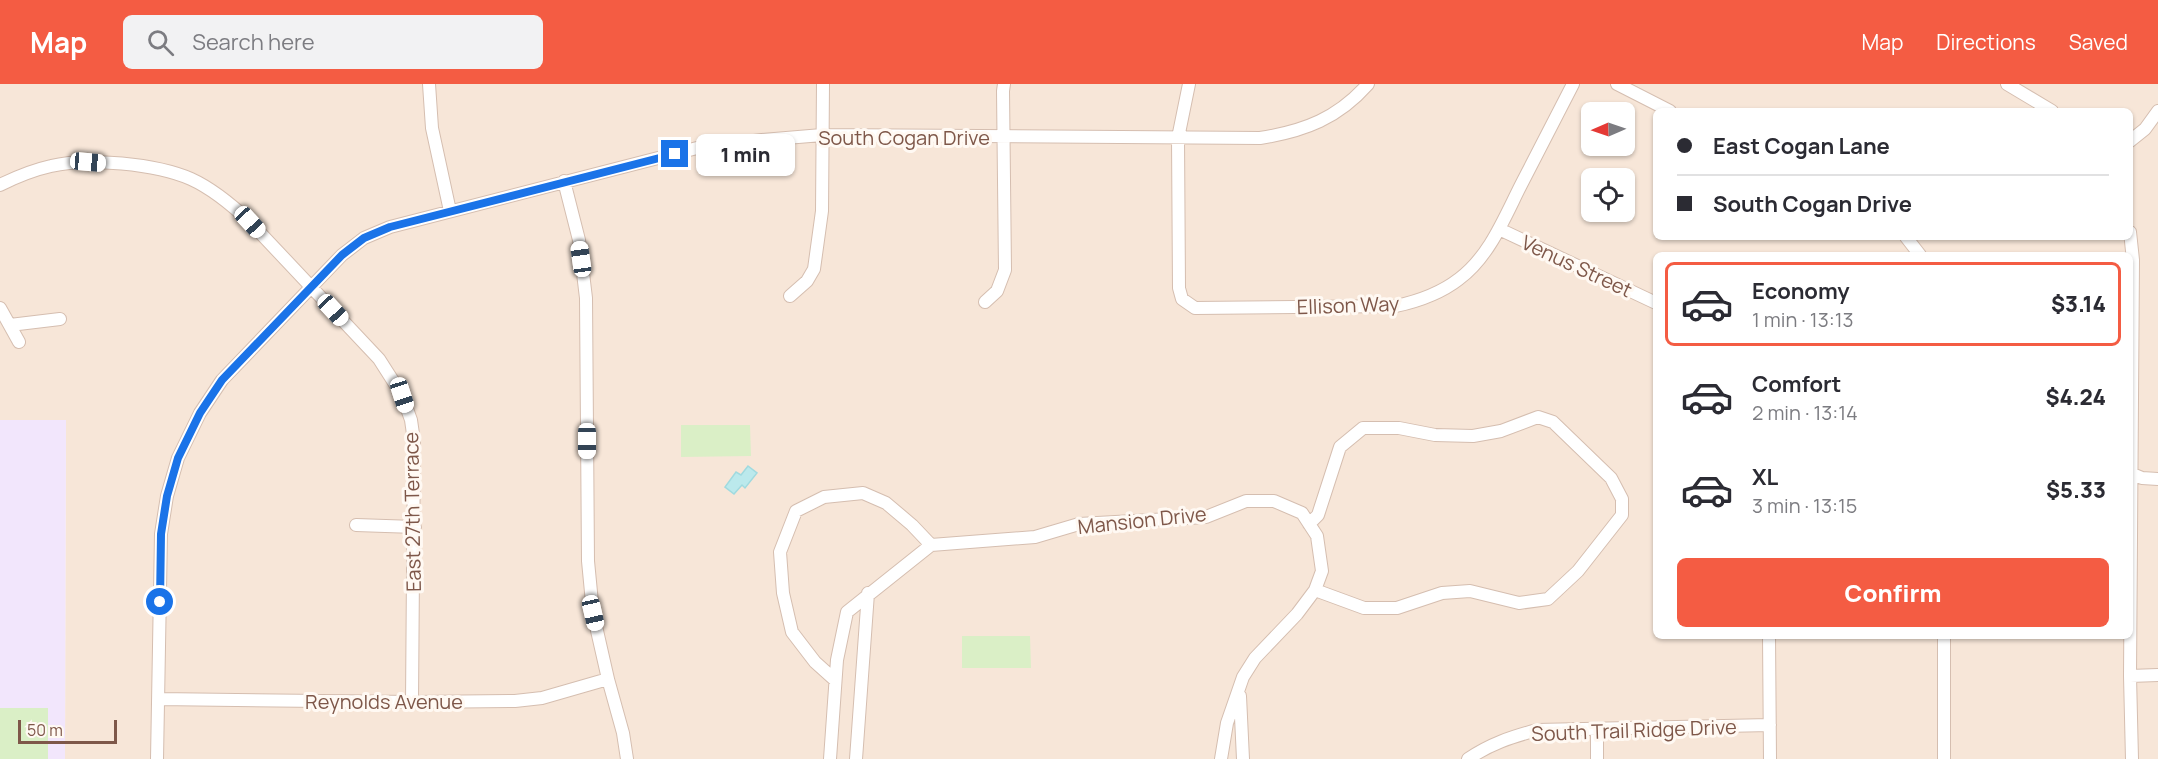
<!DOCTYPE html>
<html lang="en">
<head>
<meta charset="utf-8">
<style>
	:root { --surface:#fff; --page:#f2f2f3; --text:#2b2b33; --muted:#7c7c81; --line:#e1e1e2; --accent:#f45c43 }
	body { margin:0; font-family:Manrope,sans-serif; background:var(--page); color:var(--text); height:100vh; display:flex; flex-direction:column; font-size:22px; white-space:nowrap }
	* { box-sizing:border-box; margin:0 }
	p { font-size:20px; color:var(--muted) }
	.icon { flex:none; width:33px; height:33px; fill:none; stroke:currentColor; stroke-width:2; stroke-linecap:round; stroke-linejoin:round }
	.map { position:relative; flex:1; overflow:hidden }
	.side { position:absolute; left:1653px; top:168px; width:480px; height:387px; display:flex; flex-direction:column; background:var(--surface); border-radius:9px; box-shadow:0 2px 4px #0004 }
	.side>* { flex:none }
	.banner { position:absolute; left:1653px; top:24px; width:480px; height:132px; border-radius:9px; box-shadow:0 2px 4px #0004; display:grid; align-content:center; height:132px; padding:0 24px; background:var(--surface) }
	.needle { width:39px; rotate:268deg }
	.tools { position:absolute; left:1581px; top:18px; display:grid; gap:12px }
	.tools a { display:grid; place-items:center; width:54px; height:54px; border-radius:9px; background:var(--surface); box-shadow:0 2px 4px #0004; font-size:30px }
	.scale { position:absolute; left:18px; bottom:15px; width:99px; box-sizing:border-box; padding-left:6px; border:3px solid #7e5749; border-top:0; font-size:16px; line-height:21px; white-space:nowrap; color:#7e5749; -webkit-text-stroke:4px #fff9f3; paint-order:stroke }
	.end { position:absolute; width:27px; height:27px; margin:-14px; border:8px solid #1a73e8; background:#fff; box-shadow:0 0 0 3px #fff }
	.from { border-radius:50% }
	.bubble { position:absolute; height:42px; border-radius:9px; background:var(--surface); box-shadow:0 2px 4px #0004; font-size:20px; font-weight:800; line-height:42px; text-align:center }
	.car { position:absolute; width:18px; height:36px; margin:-18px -9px; border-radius:8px; box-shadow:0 0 4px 2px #0007; background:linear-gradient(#fff 24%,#345 0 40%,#fff 0 76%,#345 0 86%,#fff 0) }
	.banner b { display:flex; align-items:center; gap:21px; height:57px; font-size:22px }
	.banner b+b { border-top:2px solid var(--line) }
	.banner i { width:15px; height:15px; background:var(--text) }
	ul { padding:10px 0 0; list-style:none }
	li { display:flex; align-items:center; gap:18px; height:84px; margin:0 12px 9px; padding:0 12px; border:3px solid transparent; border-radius:9px }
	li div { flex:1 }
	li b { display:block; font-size:22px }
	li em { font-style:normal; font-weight:800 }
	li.active { border-color:var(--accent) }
	li>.icon { width:54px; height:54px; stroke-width:1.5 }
	.button { display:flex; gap:12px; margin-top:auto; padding:12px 24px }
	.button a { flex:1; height:69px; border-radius:9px; background:var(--accent); color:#fff; font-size:24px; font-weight:800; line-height:69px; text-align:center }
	header { display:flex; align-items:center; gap:36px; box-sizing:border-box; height:84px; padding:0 30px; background:var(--accent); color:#fff }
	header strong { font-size:28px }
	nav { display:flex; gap:33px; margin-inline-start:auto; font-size:21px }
	.search { width:420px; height:54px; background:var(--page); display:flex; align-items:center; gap:15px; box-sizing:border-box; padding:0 21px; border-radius:9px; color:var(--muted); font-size:22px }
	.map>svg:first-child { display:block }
</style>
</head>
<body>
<header>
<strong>Map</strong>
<div class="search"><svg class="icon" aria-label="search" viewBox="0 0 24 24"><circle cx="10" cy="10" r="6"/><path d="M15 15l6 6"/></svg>Search here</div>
<nav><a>Map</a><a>Directions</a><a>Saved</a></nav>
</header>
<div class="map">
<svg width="2158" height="675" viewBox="0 0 2158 675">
	<rect width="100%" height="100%" fill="#fff5ea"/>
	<path fill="#f7e6d8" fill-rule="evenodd" d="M 0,0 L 2158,0 L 2158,675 L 65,675 L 66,337 L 0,336 ZM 1656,27 L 2130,27 L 2130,153 L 1656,153 ZM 1592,28 L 1624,28 L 1624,62 L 1592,62 ZM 1592,94 L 1624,94 L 1624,128 L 1592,128 ZM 1656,171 L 2130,171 L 2130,552 L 1656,552 Z"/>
	<path fill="#f2e6fc" d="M 0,336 L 66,336 L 65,675 L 0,675 Z"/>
	<path fill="#daefc6" d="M 681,341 L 750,341 L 751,372 L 681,373 Z
		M 962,552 L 1030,552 L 1031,584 L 962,584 Z
		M 0,624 L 48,624 L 48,675 L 0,675 Z"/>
	<path fill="#bbe9ec" stroke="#a0dadf" stroke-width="1.5" d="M 748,382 L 757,389 L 745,404 L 742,401 L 734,410 L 725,403 L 736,388 L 741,391 Z"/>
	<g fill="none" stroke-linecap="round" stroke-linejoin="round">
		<g stroke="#d5beb0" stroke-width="14">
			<path id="minor" d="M 429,0 L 432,44 L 450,127
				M 1189,0 L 1178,54 L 1179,204 L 1182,215 L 1195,224 L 1396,222 C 1419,217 1441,209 1459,195 C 1490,172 1505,132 1522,99 C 1539,66 1556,33 1573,0
				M 1617,0 L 1670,27
				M 2007,0 L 2052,27
				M 2130,57 L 2145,45 L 2158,27
				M 564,97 L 579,156 L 586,214 L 588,477 L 593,529 L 608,595 L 623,649 L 627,675
				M 0,101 C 16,93 33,86 51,82 C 87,73 157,80 191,95 C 213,105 232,121 250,138 L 379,275 L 402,311 L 411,336 L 414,357 L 412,618
				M 1499,145 L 1656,219
				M 2130,148 L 2133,176 L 2130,592 L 2132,675
				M 1906,153 L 1920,171
				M 790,212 L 807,197 L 814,185 L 822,127 L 823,0
				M 985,218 L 997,207 L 1005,186 L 1003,7 L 1004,0
				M 0,224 L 19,258
				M 10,241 L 60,235
				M 2130,389 L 2142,394 L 2158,395
				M 1309,440 L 1318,431 L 1340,363 L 1363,344 L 1399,344 L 1435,351 L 1473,352 L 1501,347 L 1538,333 L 1553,338 L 1611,394 L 1622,415 L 1622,431 L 1578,487 L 1548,515 L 1519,519 L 1470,507 L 1442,509 L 1397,524 L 1364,524 L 1315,506
				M 356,441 L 415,443
				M 931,461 L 1035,453 L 1079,440 L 1206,433 L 1246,417 L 1274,417 L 1302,429 L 1317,452 L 1322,487 L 1315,506 L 1297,530 L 1255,574 L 1243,593 L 1227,639 L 1221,675
				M 1769,552 L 1770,675
				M 1944,552 L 1944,675
				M 2130,592 L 2158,591
				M 835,596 L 815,578 L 792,548 L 783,509 L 780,468 L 796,427 L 824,413 L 863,409 L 886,419 L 912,441 L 931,461
				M 1240,612 L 1243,675
				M 158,615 L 412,618 L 515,617 L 542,614 L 608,595
				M 157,675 L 161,450 L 167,412 L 178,374 L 200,329 L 222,296 L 342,171 L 364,154 L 390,143 L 697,64 L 762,56 L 822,51 L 1260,54 C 1305,47 1338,34 1368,0
				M 830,675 L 837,576 L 847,528 L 931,461
				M 856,675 L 868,509
				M 1468,675 C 1490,660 1511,653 1537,646 L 1770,641
				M 1597,675 L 1597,645"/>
		</g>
		<use href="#minor" stroke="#fff" stroke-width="12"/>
	</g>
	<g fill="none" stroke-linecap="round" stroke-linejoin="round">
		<path stroke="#1a73e8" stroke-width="8" d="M 160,518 L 161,450 L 167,412 L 178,374 L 200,329 L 222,296 L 342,171 L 364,154 L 390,143 L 675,70"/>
	</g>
	<g text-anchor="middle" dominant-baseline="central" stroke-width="6" stroke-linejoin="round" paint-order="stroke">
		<g font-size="20" fill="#7e5749" stroke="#fff9f3">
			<text x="904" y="53">South Cogan Drive</text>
			<text transform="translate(1577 182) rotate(25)">Venus Street</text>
			<text transform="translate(1348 221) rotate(-2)">Ellison Way</text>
			<text transform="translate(412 428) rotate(-91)">East 27th Terrace</text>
			<text transform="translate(1142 436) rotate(-6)">Mansion Drive</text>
			<text x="384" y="617">Reynolds Avenue</text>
			<text transform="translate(1634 646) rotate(-2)">South Trail Ridge Drive</text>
		</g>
	</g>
</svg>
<div class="tools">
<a><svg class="needle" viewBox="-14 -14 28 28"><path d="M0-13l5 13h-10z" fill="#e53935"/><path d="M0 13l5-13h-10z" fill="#7c7c81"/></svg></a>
<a><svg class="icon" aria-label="locate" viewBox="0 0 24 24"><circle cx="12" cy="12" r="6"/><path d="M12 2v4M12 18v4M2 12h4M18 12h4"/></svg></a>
</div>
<div class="scale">50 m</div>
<i class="end from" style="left:160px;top:518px"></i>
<i class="end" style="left:675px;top:70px"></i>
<div class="bubble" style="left:696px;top:50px;width:99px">1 min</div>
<i class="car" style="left:88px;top:78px;rotate:95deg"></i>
<i class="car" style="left:250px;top:138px;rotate:137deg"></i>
<i class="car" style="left:581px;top:175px;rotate:352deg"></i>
<i class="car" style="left:333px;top:226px;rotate:137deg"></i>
<i class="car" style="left:402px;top:311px;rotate:162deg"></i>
<i class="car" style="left:587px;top:357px;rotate:180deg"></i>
<i class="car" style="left:593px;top:529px;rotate:167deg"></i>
<div class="banner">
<b><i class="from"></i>East Cogan Lane</b>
<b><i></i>South Cogan Drive</b>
</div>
<section class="side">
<ul>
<li class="active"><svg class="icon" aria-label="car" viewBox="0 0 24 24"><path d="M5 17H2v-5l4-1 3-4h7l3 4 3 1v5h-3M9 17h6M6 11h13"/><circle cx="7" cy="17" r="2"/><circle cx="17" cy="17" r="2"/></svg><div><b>Economy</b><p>1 min · 13:13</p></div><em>$3.14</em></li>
<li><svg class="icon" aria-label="car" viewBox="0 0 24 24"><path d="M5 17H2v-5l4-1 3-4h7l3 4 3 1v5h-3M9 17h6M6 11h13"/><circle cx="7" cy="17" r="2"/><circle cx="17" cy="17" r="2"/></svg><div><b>Comfort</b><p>2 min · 13:14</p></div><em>$4.24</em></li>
<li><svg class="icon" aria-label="car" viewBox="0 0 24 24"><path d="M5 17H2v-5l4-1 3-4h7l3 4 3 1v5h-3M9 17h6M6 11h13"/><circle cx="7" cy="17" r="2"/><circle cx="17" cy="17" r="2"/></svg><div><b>XL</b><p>3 min · 13:15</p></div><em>$5.33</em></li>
</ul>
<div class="button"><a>Confirm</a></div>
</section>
</div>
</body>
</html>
